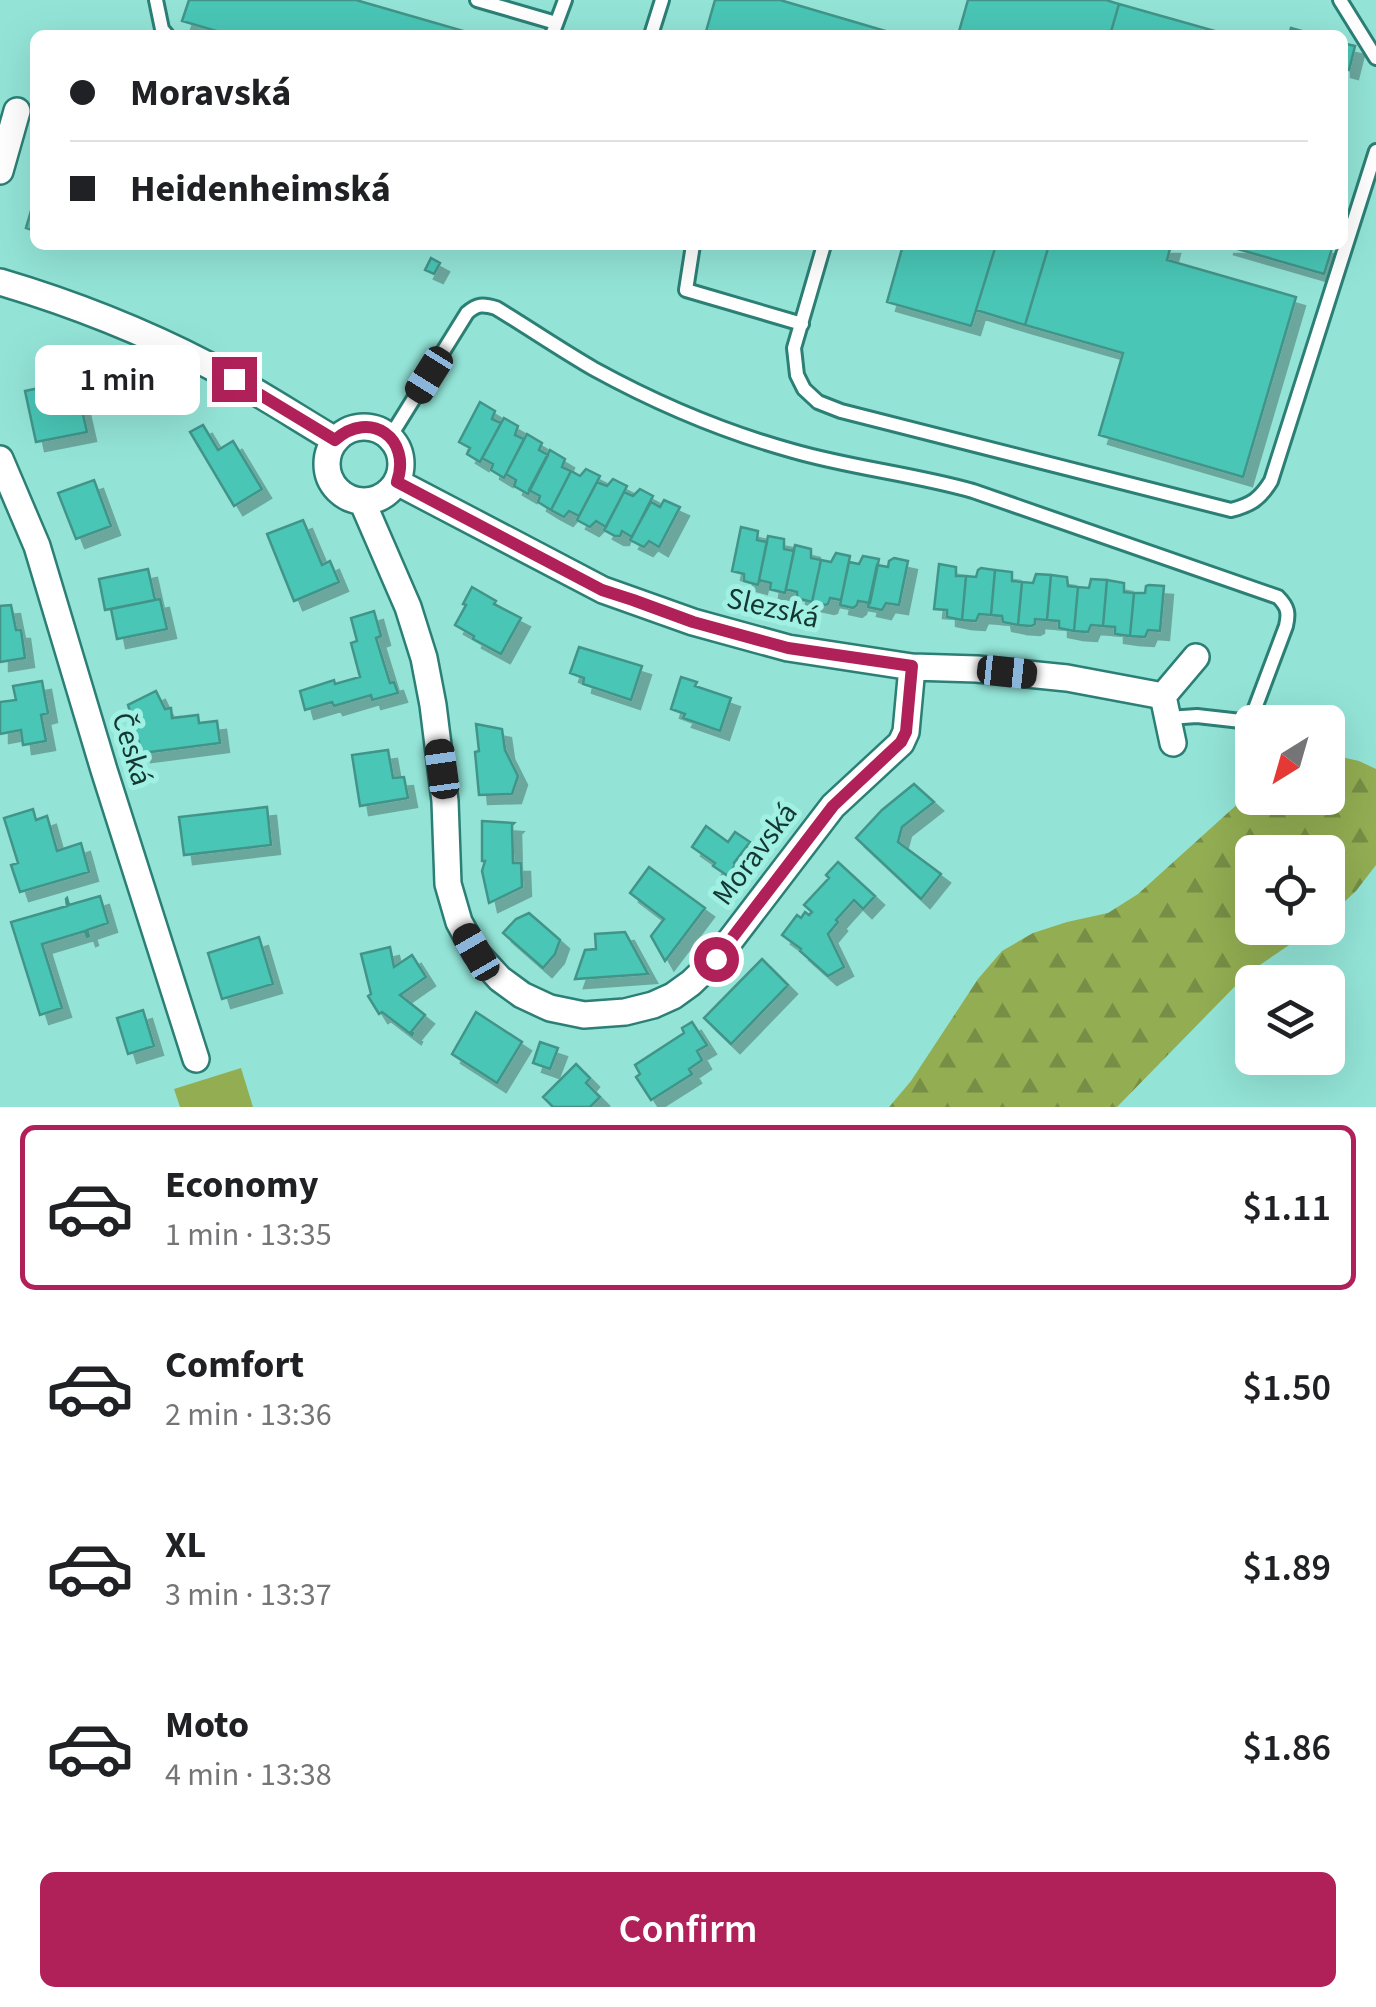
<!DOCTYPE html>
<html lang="en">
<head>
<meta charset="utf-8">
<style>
	:root { --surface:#fff; --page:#f6f6f6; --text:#202124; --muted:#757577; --line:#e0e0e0; --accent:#b0215a }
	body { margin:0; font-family:"Source Sans 3",sans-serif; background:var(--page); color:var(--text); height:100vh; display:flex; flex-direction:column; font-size:38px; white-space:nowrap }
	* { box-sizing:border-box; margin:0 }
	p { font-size:32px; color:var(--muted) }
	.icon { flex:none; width:55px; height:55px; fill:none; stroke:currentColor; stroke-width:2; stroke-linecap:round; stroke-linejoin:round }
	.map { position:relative; height:1107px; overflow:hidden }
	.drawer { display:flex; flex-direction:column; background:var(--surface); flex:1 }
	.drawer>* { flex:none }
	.guide { position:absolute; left:30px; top:30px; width:1318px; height:220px; border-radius:15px; box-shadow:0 10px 40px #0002; display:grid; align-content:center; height:220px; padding:0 40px; background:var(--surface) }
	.needle { width:65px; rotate:217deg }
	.tools { position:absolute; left:1235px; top:705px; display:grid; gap:20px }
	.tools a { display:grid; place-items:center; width:110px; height:110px; border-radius:15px; background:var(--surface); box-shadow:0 10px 40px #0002; font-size:50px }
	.end { position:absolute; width:45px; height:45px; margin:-22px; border:12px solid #b0215a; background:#fff; box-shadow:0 0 0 5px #fff }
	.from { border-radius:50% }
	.bubble { position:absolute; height:70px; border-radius:15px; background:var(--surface); box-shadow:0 10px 40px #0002; font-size:32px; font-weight:600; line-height:70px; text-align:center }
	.car { position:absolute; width:30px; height:60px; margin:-30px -15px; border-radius:12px; box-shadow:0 0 8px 2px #0007; background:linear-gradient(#222 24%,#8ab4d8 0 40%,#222 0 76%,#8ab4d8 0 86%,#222 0) }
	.guide b { display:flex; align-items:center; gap:35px; height:95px; font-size:38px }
	.guide b+b { border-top:2px solid var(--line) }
	.guide i { width:25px; height:25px; background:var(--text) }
	ul { padding:18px 0 0; list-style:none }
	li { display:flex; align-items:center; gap:30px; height:165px; margin:0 20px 15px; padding:0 20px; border:5px solid transparent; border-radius:15px }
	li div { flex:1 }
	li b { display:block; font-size:38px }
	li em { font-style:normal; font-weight:600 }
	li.current { border-color:var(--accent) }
	li>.icon { width:90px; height:90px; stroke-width:1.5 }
	.button { display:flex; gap:20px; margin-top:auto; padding:20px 40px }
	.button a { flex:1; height:115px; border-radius:15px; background:var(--accent); color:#fff; font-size:40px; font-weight:600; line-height:115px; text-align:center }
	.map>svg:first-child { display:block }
</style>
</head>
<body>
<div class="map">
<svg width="1376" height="1107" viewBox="0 0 1376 1107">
	<defs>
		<pattern id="forest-firs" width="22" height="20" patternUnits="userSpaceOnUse" patternTransform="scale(2.5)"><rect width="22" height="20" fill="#92ad52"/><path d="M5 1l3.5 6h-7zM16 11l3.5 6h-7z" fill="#768e45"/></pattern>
		<filter id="shadow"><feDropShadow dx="9" dy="9" stdDeviation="0" flood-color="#0004"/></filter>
	</defs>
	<rect width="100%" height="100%" fill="#93e4d7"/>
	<path fill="url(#forest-firs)" d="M 1328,754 L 1359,761 L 1376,769 L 1376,865 L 1356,891 L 1328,917 L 1328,852 L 1252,852 L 1252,928 L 1314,928 L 1248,973 L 1117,1107 L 889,1107 L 911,1081 L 978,979 L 1002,951 L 1033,933 L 1067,922 L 1108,913 L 1138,894 L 1252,791 L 1252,798 L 1328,798 Z"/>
	<path fill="#92ad52" d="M 241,1068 L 253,1107 L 180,1107 L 174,1089 Z"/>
	<path fill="#48c6b6" stroke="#439489" stroke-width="2.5" filter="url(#shadow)" d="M 189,0 L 356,0 L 477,35 L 230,35 L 182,21 Z
		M 715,0 L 780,0 L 899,35 L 705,35 Z
		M 968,0 L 1106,0 L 1119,4 L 1110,35 L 958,35 Z
		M 1119,4 L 1215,31 L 1213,35 L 1110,35 Z
		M 1291,28 L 1316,35 L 1289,35 Z
		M 1342,43 L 1355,46 L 1349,70 L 1342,68 Z
		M 35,197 L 35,231 L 26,228 Z
		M 903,245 L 996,245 L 971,326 L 887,302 Z
		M 996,245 L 1049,245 L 1025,325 L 976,310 Z
		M 1049,245 L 1171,245 L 1167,260 L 1296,297 L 1243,477 L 1099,435 L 1123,353 L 1025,325 Z
		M 1224,245 L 1333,245 L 1324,274 Z
		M 431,258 L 440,263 L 434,274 L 425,270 Z
		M 53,385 L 54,393 L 77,388 L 87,432 L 36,442 L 25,391 Z
		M 480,402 L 495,411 L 492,419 L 501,423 L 480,462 L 467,454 L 470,448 L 459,442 Z
		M 504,418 L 518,426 L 515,435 L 524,439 L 504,478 L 491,470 L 493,464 L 482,458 Z
		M 203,425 L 218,450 L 233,441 L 262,489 L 234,506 L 190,432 Z
		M 527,434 L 542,443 L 539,450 L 548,455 L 528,494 L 514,486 L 516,480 L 506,474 Z
		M 550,450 L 565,459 L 562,467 L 571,471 L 551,510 L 538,502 L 540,496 L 529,490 Z
		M 586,469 L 600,476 L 579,516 L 569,511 L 564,517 L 551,510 L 571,471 L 580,476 Z
		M 613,479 L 627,486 L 606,527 L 596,521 L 590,527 L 577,520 L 597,482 L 607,486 Z
		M 94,480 L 111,526 L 76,539 L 58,493 Z
		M 640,489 L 653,496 L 632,537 L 622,531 L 620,536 L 615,536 L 604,530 L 624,492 L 633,496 Z
		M 664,500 L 680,507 L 659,547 L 649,541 L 644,547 L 630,540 L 651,502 L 660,507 Z
		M 303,520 L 322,565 L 330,561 L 339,582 L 294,601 L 267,534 Z
		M 741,527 L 758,531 L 757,540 L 767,542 L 758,585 L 744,581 L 744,574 L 732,571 Z
		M 768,536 L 784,539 L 784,549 L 794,551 L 785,593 L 770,589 L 771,583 L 759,580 Z
		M 795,545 L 811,549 L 811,558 L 821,560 L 812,602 L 797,598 L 797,592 L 786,589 Z
		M 836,553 L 850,556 L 841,600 L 830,598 L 828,604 L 825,605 L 812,602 L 821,560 L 831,562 Z
		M 863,556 L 879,559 L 870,603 L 858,601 L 857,605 L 853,608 L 840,605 L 849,562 L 859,564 Z
		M 894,558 L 908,561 L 899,605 L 886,603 L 882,610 L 868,607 L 877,565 L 888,567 L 889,561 Z
		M 939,564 L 956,567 L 956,576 L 966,576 L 962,620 L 947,617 L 947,610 L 934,609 Z
		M 981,568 L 995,570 L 991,615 L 979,614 L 976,621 L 962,620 L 966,576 L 976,577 L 978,570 Z
		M 148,569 L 155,600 L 105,610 L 99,579 Z
		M 995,570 L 1012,572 L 1012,581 L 1022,582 L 1018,625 L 1003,622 L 1002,616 L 991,615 Z
		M 1036,574 L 1051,575 L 1047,620 L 1035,619 L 1035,624 L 1031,626 L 1018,625 L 1022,582 L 1033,583 Z
		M 1051,575 L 1067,577 L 1068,586 L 1078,587 L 1074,631 L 1059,628 L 1059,621 L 1047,620 Z
		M 1091,579 L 1107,580 L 1103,626 L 1091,625 L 1088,632 L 1074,631 L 1078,587 L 1089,588 Z
		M 1107,580 L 1124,583 L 1124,592 L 1134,593 L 1130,636 L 1115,634 L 1115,627 L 1103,626 Z
		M 1149,585 L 1164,586 L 1160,631 L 1148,630 L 1145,637 L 1130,636 L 1134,593 L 1145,593 L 1146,586 Z
		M 472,587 L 496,601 L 494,604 L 521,618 L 501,654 L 473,639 L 474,636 L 455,625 L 466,605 L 463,604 Z
		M 160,599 L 167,629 L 117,639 L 111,609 Z
		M 11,605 L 16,630 L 21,630 L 25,658 L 0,662 L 0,606 Z
		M 374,611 L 381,636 L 376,638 L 390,683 L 394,682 L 398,693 L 372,700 L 371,695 L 334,706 L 332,702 L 305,710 L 300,691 L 334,680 L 335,684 L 360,677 L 351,643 L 357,641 L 351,618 Z
		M 579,647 L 642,666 L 631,700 L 583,684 L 584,678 L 570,673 Z
		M 681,677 L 697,682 L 695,686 L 731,698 L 720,731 L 683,718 L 685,714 L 671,709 Z
		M 42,681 L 48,713 L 41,715 L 46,741 L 23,745 L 21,730 L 0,734 L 0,702 L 16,700 L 13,686 Z
		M 156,691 L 165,709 L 171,708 L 172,718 L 198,715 L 199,723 L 217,721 L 220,743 L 142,753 L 128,705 Z
		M 476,724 L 502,729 L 505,750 L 518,776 L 512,794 L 479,795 L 475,752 L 479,751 Z
		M 388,750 L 393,778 L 404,777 L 408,798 L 360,806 L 352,755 Z
		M 914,784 L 934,802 L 902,827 L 898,842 L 941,874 L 921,899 L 856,838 L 882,810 Z
		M 267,807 L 271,845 L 184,855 L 179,817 Z
		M 33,809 L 36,820 L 47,816 L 57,851 L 81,843 L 89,872 L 20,892 L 11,865 L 18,863 L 4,818 Z
		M 482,821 L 514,823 L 512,825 L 513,863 L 521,863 L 522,887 L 489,903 L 482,871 L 485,861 L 482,861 Z
		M 706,826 L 728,842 L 735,832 L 750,842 L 734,863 L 735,865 L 728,876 L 713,866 L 715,863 L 692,847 Z
		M 838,862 L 875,896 L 863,909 L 854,900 L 836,920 L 838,922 L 828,934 L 844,967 L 828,976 L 800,951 L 801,949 L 782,935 L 797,915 L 801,918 L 805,912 L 809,915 L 812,912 L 804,905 L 829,878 L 826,875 Z
		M 649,867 L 705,908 L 665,961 L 651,936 L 664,919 L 630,893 Z
		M 100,896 L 108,923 L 87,930 L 89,936 L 87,937 L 85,931 L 42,944 L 62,1008 L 40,1015 L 11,922 L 67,906 L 66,899 L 67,898 L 69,905 Z
		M 529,913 L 560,940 L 555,954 L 543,968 L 503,933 L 516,919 Z
		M 625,932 L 648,974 L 575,979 L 585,950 L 596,949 L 595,934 Z
		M 259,937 L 273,984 L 222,999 L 208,953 Z
		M 390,947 L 394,967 L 412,955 L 426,977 L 400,995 L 425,1015 L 411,1032 L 413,1033 L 412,1035 L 382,1012 L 379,1014 L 368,996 L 371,994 L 361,954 Z
		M 762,959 L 788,985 L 731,1044 L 704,1018 Z
		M 143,1010 L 154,1046 L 128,1054 L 117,1018 Z
		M 476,1012 L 522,1042 L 497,1083 L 452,1054 Z
		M 692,1022 L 707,1045 L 697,1051 L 702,1060 L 689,1069 L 692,1074 L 651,1100 L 636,1077 L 640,1074 L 635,1065 L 684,1033 L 682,1028 Z
		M 540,1042 L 558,1048 L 550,1069 L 533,1063 Z
		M 576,1064 L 590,1078 L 586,1083 L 600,1097 L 590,1107 L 553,1107 L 543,1097 Z"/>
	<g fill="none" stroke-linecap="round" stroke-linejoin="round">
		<g stroke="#2c7f75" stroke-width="18">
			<path id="service" d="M 156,0 L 162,29 L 167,35
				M 477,0 L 556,23
				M 1340,0 L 1376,58
				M 552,35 L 565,0
				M 651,35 L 662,0
				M 693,245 L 686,290 L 802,324
				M 824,245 L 794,348 L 797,375 L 804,389 L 818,402 L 841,411 L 1231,510 C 1251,505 1260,499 1271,481 L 1376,151
				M 390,437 L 467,313 C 477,304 483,304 496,308 C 529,328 561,350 594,369 C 656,403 724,432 793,451 C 852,468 913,474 973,491 L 1278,597 C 1288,607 1289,613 1286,626 L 1254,711 L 1241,721 L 1197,716 L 1168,718"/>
		</g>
		<g stroke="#2c7f75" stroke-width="30">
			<path id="minor" d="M 0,171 L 17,111
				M 0,282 C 71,303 142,331 208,365 C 252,388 293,415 335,440
				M327 464a37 37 0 1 1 74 0a37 37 0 1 1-74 0Z
				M 0,459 L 37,546 L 104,770 L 196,1059
				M 397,482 L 603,590 L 693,622 L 788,648 L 912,667 L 977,669 L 1067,678 L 1163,696
				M 362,501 L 408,607 L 424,658 L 433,705 L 445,801 L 448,884 L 459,922 L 476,953 L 500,979 L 522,995 L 550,1008 L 584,1015 L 625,1012 L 653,1005 L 673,996 L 691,983 L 716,959 L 833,806 L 901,743 L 906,732 L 912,667
				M 1173,743 L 1163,696 L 1196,657"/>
		</g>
		<use href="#service" stroke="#fff" stroke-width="12"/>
		<use href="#minor" stroke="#fff" stroke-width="25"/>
	</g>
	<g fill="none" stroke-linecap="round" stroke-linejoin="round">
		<path stroke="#b0215a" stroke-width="12" d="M 234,379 L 335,440 C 370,409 412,438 397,482 L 602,590 L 633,600 L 693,622 L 788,648 L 912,666 L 906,732 L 901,742 L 833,806 L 716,959"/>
	</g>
	<g text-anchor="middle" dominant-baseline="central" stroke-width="10" stroke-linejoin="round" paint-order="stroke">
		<g font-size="30" fill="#153732" stroke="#a0f1e4">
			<text transform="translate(773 608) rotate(13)">Slezská</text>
			<text transform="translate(132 749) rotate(73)">Česká</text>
			<text transform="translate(755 854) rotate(-53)">Moravská</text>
		</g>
	</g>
</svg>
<div class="tools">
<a><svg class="needle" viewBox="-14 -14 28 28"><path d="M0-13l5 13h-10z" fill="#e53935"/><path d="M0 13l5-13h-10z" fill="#757577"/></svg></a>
<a><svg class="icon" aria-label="locate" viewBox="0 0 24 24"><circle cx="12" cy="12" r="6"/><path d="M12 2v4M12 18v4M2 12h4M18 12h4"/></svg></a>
<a><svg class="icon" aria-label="layers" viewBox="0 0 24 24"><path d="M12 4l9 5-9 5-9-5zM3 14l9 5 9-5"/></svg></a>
</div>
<i class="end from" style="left:716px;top:959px"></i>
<i class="end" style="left:234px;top:379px"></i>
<div class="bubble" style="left:35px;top:345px;width:165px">1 min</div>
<i class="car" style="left:429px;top:375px;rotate:212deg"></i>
<i class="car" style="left:1007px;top:672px;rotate:96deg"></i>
<i class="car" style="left:442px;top:769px;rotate:352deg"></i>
<i class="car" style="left:476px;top:952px;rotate:330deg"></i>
<div class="guide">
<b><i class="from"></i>Moravská</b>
<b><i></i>Heidenheimská</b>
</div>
</div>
<section class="drawer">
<ul>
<li class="current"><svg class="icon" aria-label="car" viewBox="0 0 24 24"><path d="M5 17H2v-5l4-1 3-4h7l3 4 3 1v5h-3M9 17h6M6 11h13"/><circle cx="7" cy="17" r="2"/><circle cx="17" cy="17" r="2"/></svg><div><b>Economy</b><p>1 min · 13:35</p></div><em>$1.11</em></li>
<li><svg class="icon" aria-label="car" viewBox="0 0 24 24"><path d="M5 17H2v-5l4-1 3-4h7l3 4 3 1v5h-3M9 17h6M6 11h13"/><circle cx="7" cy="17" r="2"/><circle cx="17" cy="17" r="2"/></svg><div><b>Comfort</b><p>2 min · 13:36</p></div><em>$1.50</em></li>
<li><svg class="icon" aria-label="car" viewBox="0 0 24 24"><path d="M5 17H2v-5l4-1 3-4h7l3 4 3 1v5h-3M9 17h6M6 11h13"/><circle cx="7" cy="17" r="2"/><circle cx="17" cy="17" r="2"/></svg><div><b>XL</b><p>3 min · 13:37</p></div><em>$1.89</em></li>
<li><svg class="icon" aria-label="car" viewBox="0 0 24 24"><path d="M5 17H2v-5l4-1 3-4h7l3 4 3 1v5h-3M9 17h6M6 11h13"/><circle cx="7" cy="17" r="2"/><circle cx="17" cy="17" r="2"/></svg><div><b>Moto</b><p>4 min · 13:38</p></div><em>$1.86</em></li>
</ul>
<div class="button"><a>Confirm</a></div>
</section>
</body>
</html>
